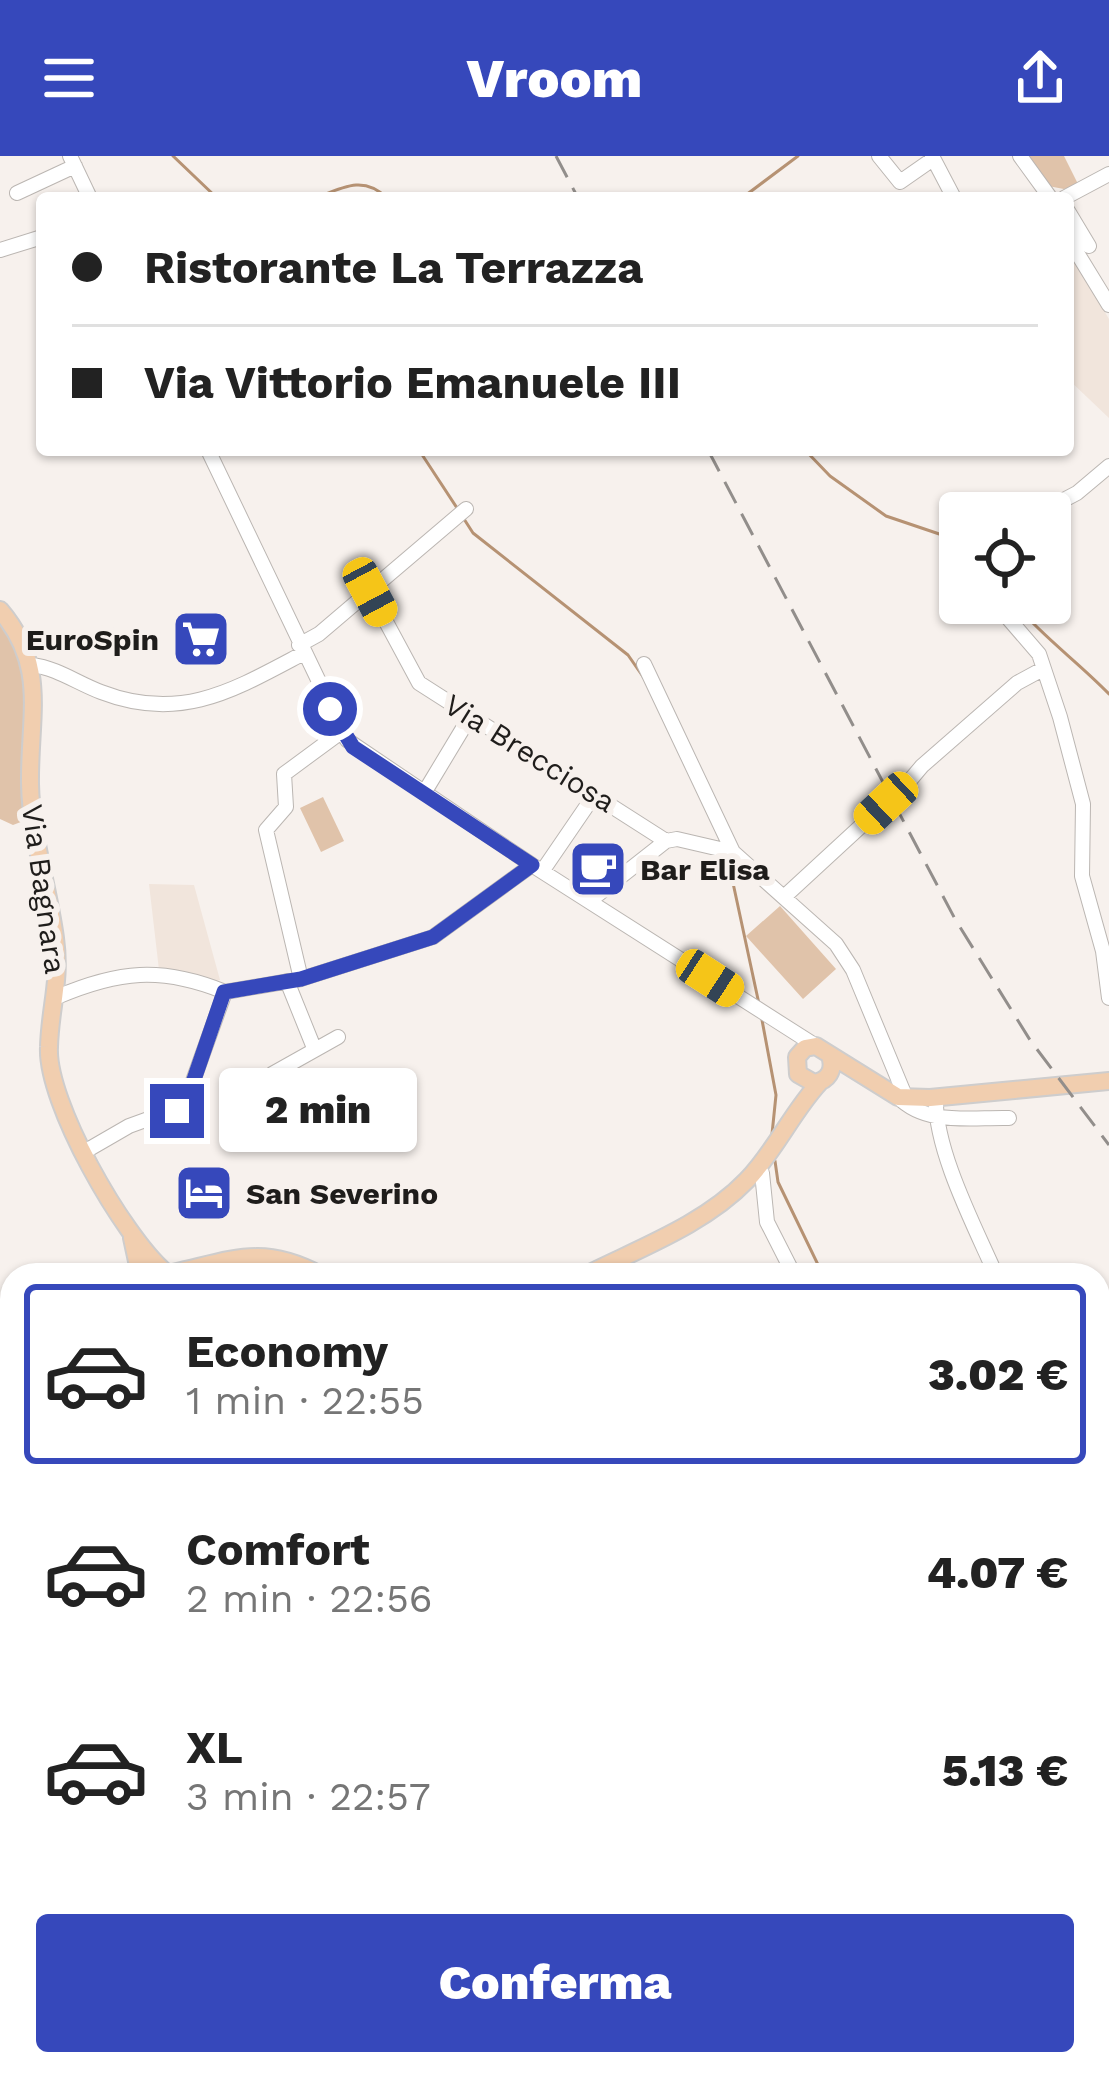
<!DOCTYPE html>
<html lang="it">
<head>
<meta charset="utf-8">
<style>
	:root { --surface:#fff; --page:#f2f2f2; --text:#222; --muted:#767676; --line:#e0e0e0; --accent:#3648bb }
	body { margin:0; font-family:"Work Sans",sans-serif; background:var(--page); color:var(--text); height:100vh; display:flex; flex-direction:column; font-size:45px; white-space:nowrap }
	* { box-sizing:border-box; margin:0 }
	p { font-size:39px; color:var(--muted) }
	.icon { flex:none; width:66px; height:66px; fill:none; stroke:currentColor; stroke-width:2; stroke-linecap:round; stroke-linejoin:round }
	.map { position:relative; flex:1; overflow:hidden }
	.drawer { position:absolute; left:0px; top:1107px; width:1110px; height:813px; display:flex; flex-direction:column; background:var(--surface); border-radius:36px 36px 0 0; box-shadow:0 3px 9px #0004 }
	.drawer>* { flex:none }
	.banner { position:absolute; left:36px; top:36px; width:1038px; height:264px; border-radius:12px; box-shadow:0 3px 9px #0004; display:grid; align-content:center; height:264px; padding:0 36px; background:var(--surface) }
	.tools { position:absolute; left:939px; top:336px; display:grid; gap:24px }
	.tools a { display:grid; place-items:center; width:132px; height:132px; border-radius:12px; background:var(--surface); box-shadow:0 3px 9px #0004; font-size:60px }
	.end { position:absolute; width:54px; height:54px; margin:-27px; border:15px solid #3648bb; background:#fff; box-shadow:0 0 0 6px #fff }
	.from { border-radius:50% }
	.bubble { position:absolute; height:84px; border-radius:12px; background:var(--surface); box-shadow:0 3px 9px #0004; font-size:39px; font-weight:800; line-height:84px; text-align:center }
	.car { position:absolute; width:36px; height:72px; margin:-36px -18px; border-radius:15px; box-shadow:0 0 9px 3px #0007; background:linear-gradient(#f5c518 24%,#345 0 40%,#f5c518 0 76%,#345 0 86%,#f5c518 0) }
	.banner b { display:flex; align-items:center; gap:42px; height:114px; font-size:45px }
	.banner b+b { border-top:3px solid var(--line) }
	.banner i { width:30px; height:30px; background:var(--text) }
	ul { padding:21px 0 0; list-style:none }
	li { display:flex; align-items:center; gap:36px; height:180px; margin:0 24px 18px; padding:0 12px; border:6px solid transparent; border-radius:12px }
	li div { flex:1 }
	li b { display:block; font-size:45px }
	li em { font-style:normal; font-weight:800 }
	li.current { border-color:var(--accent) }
	li>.icon { width:108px; height:108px; stroke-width:1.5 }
	.button { display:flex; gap:24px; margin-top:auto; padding:24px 36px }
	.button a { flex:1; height:138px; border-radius:12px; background:var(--accent); color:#fff; font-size:48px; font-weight:800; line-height:138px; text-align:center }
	header { display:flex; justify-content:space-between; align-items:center; height:156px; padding:0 36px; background:var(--accent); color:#fff; font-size:54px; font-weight:800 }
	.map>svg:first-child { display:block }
</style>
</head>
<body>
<header><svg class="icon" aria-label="menu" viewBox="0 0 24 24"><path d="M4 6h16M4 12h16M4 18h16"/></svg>Vroom<svg class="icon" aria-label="share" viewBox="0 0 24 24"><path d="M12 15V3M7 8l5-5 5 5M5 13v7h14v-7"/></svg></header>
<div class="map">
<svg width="1109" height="1918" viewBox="0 0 1109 1918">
	<rect width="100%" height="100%" fill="#f7f1ed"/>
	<path fill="#f1e5dc" d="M 1068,94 L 1109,163 L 1109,262 L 1068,223 Z
		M 149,728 L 194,729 L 220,824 L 211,826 L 159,814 Z
		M 12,1735 L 12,1908 L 115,1908 L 118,1918 L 0,1918 L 0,1739 Z"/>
	<path fill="#e0c3aa" d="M 1027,0 L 1064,0 L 1078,28 L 1064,33 L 1048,30 Z
		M 0,465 L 23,498 L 26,664 L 13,669 L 0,663 Z
		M 323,641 L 344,685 L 321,696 L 300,652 Z
		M 780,750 L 836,813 L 803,843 L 746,780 Z"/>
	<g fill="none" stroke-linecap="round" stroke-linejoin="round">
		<path stroke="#b69273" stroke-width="3" d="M 173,0 L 217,42
			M 316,42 C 343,31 364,19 387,42
			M 742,42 L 798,0
			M 419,294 L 459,355
			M 805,294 L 830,320 L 886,360 L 960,385
			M 464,363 L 473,377 L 628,499 L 644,522
			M 1014,447 C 1043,481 1078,506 1109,538
			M 727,699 L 759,848
			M 762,864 L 776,939 L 772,978
			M 775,1005 L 778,1026 L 823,1119
			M 1098,1765 L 1109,1784"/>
		<g stroke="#bbb6b2" stroke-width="16">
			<path id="minor" d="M 70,0 L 90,42
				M 879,0 L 900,26 L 933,3
				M 932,0 L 954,42
				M 1020,0 L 1049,40
				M 17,37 L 75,10
				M 1064,42 L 1109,18
				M 1068,55 L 1089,90
				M 1068,82 L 1109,149
				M 0,94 L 42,81
				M 208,294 L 347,584 L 532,709 L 816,890
				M 1039,357 L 1077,337 L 1109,310
				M 370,436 L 419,527 L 666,685
				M 995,447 L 1039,498 L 1060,561 L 1083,648 L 1082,720 L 1103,795 L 1109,842
				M 299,489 L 319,478 L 466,353
				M 644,508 L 733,696
				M 32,509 C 57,512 77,527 101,536 C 181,567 234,534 304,497
				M 424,637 L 471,559
				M 895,642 L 922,610 L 1017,527 L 1041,514
				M 666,685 L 677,683 L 733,696 L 836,788 L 853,814 L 906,942
				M 543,714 L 595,638
				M 784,741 L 886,647
				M 591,744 L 666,685
				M 301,823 L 266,674 L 286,651 L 284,618 L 341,576
				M 287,825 L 314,892
				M 57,841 C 118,815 161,810 225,836
				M 272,918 L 338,881
				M 898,941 C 926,970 971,961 1009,962
				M 936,941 C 934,993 975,1071 996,1119
				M 84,996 L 129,970 L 184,950 L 225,836 L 301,823 L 433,781 L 532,709
				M 757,1012 L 762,1017 L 767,1066 L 794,1119
				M 1098,1230 L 1109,1218
				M 1098,1346 L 1109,1355
				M 0,1348 L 12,1366
				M 1098,1400 L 1109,1389
				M 0,1415 L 12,1410
				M 0,1630 L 12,1626
				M 1098,1661 L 1109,1672
				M 0,1818 L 12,1856
				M 29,1908 L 32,1918
				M 195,1908 L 197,1918"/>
		</g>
		<g stroke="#cecdcd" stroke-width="20">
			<path id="major" d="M 0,454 C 48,510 29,560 30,628 C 31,680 48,730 55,782 C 61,825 50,851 49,891 C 46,946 123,1080 165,1116
				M 830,900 C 835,914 828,925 814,927 L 798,918 L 797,901 L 805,892 L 816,890 L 898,941 L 930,942 L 1109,925
				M 132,1082 L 140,1119
				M 173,1117 C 232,1104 262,1088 320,1119
				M 586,1119 C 640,1092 705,1068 747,1024 C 776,994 792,956 820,926"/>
		</g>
		<g stroke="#cecdcd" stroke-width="21">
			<path id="highway" d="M 0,1196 L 12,1212
				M 811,1908 L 825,1918
				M 846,1908 L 860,1918"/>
		</g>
		<use href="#minor" stroke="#fff" stroke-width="14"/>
		<use href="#major" stroke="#f1ceaf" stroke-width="16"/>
		<use href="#highway" stroke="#e8ae79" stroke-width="18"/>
		<path stroke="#928e8b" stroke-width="3" stroke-dasharray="24 12" stroke-linecap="butt" d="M 556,0 L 578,42
			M 708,294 L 955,763 L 1030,884 L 1109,989"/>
		<g stroke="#cecdcd" stroke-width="21" stroke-linecap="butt">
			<path id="highway-bridge" d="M 0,1229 L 12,1245"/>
		</g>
		<use href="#highway-bridge" stroke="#e8ae79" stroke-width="18"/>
	</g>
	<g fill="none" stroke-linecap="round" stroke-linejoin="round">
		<path stroke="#3648bb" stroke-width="15" d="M 177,955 L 188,941 L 224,836 L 301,823 L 433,781 L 532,709 L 353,591 L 330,553"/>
	</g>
	<defs>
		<g id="supermarket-square" transform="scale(3)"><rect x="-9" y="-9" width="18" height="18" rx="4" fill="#3648bb" stroke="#f7f1ed"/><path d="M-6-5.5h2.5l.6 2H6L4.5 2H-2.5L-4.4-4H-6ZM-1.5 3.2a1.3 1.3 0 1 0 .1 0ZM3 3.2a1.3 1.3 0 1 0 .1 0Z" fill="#fff"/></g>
		<g id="cafe-square" transform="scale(3)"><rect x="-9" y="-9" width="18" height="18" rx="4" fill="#3648bb" stroke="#f7f1ed"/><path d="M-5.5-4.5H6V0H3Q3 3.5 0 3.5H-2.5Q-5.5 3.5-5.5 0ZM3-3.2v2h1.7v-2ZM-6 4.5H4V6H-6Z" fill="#fff"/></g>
		<g id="hotel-square" transform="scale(3)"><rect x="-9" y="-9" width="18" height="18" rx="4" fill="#3648bb" stroke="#f7f1ed"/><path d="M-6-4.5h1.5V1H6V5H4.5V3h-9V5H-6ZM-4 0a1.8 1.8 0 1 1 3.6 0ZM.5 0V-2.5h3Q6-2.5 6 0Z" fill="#fff"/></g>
	</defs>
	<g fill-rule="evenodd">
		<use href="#supermarket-square" x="201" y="483"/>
		<use href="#cafe-square" x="598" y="713"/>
		<use href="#hotel-square" x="204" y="1037"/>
	</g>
	<g text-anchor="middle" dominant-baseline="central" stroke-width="12" stroke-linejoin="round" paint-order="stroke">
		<g font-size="30" font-weight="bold" fill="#1f1d1b" stroke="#f7f1ed" text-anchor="start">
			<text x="159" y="483" text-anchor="end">EuroSpin</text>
			<text x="640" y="713">Bar Elisa</text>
			<text x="246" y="1037">San Severino</text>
		</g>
		<g font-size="30" fill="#1f1d1b" stroke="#f7f1ed">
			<text transform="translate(530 597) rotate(32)">Via Brecciosa</text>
			<text transform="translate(44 733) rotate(82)">Via Bagnara</text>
		</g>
	</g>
</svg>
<div class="tools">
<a><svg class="icon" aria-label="locate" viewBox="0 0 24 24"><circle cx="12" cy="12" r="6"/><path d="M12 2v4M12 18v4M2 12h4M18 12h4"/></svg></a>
</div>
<i class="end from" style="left:330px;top:553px"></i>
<i class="end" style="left:177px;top:955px"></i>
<div class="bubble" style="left:219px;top:912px;width:198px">2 min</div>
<i class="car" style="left:370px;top:436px;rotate:152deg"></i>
<i class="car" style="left:886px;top:647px;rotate:227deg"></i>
<i class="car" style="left:710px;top:822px;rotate:123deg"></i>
<div class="banner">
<b><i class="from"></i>Ristorante La Terrazza</b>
<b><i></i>Via Vittorio Emanuele III</b>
</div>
<section class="drawer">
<ul>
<li class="current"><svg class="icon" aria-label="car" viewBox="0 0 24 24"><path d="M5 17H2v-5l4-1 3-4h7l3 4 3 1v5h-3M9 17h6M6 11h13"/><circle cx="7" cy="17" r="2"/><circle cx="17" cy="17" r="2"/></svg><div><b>Economy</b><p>1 min · 22:55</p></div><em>3.02 €</em></li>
<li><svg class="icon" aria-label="car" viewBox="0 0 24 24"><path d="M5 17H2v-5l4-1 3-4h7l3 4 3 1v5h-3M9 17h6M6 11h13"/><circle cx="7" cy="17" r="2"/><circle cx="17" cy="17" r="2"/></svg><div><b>Comfort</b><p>2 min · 22:56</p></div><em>4.07 €</em></li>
<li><svg class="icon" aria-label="car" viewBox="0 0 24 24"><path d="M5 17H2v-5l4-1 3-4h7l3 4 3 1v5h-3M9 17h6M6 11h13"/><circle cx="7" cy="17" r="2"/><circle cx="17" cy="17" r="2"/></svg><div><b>XL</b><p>3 min · 22:57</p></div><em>5.13 €</em></li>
</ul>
<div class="button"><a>Conferma</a></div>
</section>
</div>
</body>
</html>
